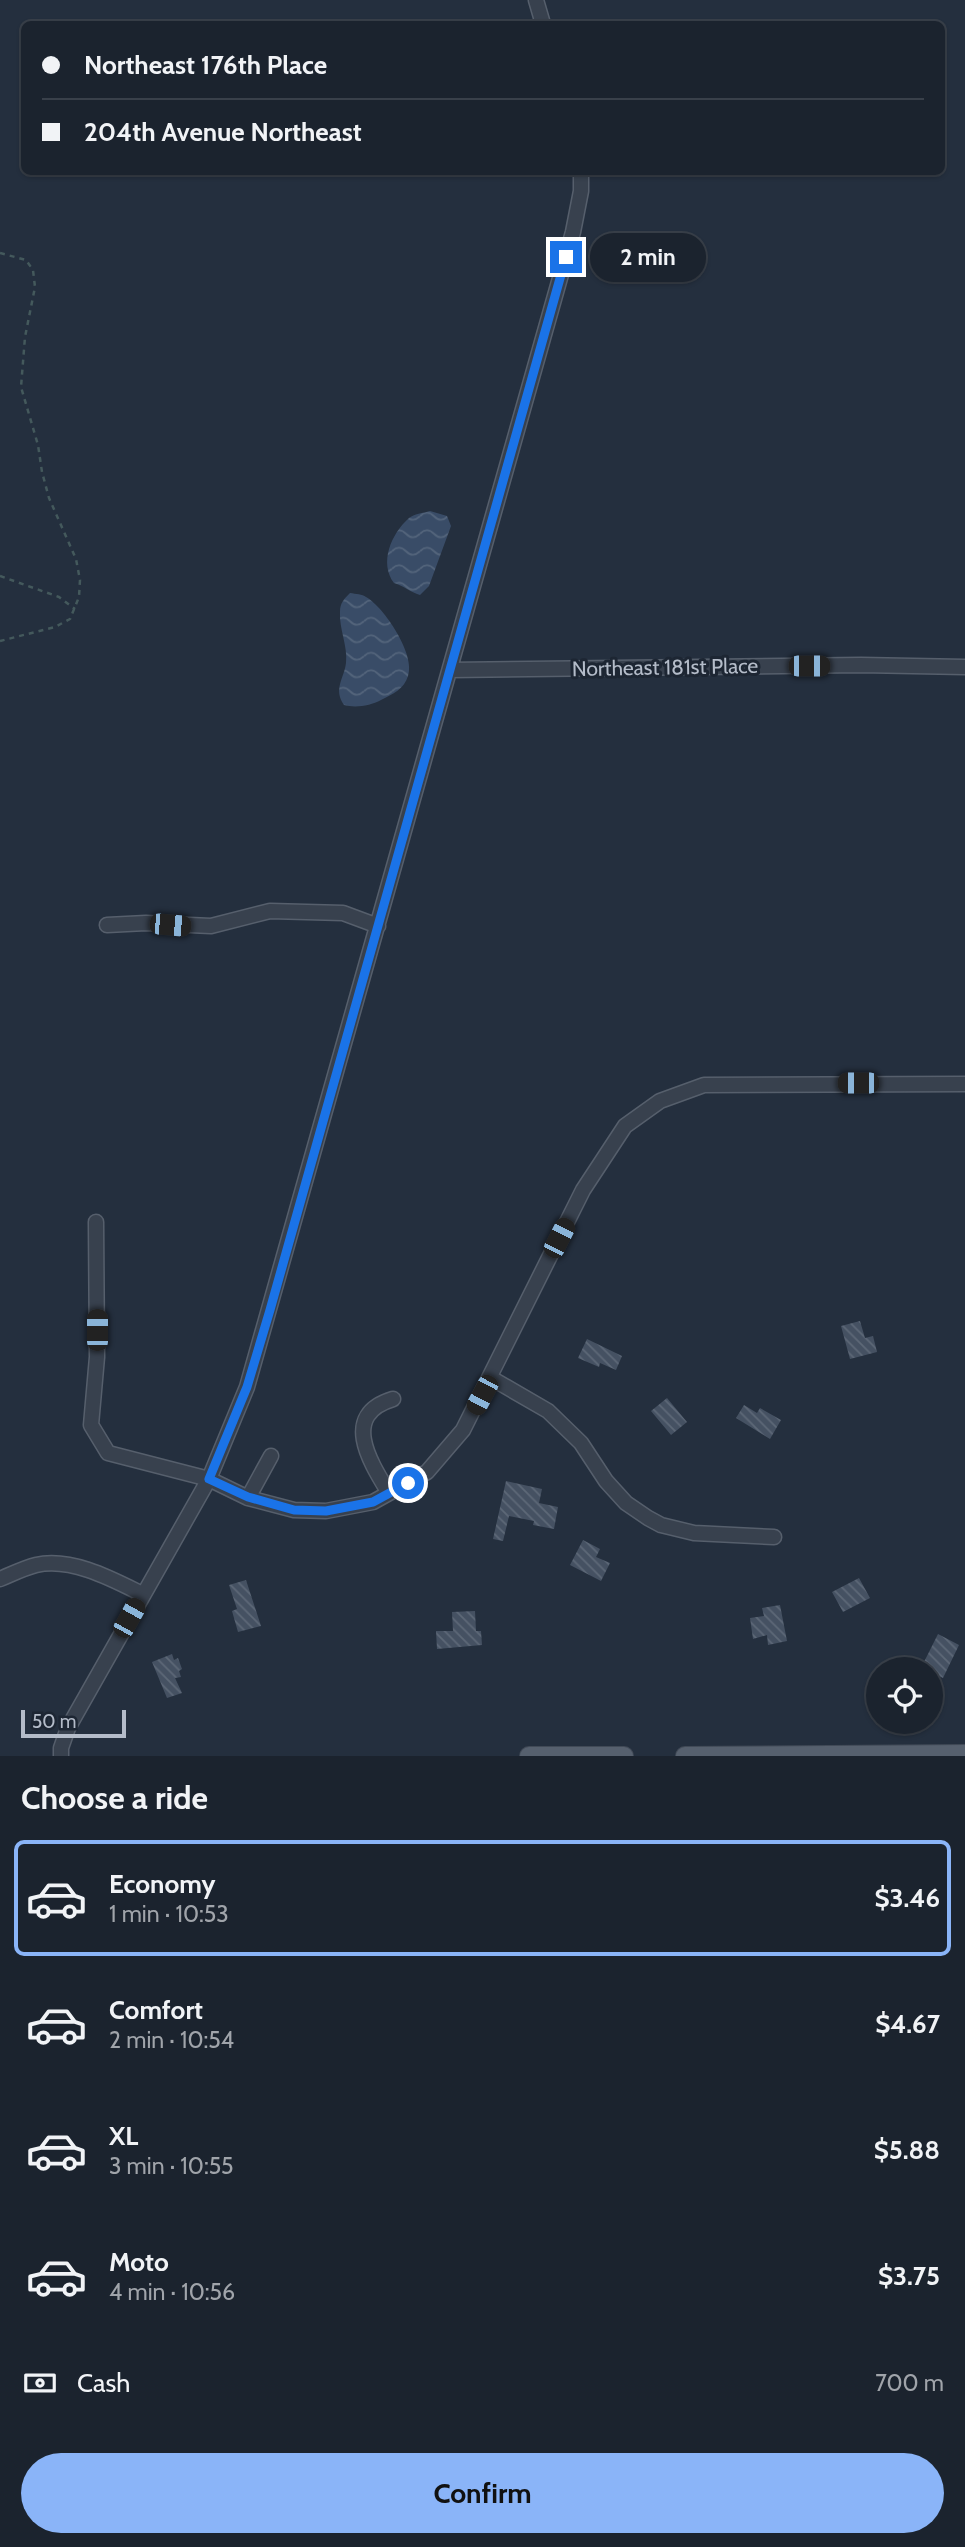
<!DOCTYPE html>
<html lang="en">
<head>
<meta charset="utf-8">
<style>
	:root { --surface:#1b232e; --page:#282f3a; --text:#f1f3f6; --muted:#a0a4aa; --line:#39404a; --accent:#8ab4f8 }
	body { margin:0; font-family:Cabin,sans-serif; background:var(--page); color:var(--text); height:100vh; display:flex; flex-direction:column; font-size:26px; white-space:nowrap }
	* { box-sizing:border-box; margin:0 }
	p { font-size:23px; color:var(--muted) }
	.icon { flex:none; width:38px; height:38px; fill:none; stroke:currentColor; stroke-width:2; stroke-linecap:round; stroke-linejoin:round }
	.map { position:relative; height:1756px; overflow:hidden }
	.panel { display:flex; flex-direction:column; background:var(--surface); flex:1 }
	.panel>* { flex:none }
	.banner { position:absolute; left:21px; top:21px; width:924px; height:154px; border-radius:10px; box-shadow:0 2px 5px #0004,0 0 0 2px var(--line); display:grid; align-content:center; height:154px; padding:0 21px; background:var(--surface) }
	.fabs { position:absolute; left:866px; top:1657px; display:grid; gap:14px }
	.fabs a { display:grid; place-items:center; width:77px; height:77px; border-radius:50%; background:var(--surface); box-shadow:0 2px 5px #0004,0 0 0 2px var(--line); font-size:35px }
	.scale { position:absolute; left:21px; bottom:18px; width:105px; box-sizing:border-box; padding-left:7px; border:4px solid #b4bcc9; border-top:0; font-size:19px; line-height:24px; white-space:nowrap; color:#b4bcc9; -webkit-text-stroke:5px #1d2633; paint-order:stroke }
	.end { position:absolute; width:32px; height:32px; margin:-16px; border:9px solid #1a73e8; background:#fff; box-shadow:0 0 0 4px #fff }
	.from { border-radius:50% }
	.bubble { position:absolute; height:49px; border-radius:24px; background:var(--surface); box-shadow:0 2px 5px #0004,0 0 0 2px var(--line); font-size:23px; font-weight:800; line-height:49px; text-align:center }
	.car { position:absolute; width:21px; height:42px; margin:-21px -10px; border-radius:9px; box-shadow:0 0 5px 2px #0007; background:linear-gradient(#222 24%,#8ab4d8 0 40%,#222 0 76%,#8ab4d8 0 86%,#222 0) }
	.banner b { display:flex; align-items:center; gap:24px; height:66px; font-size:26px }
	.banner b+b { border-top:2px solid var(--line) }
	.banner i { width:18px; height:18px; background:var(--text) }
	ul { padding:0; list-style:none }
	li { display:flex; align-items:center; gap:21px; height:116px; margin:0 14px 10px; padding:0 7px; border:4px solid transparent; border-radius:10px }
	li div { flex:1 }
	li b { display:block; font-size:26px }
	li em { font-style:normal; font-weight:800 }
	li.current { border-color:var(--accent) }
	li>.icon { width:63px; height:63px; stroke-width:1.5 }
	h2 { padding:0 21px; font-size:32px; line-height:84px }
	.pay { display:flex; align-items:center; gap:18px; height:77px; padding:0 21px; font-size:26px }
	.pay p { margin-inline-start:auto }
	.action { display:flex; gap:14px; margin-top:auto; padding:14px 21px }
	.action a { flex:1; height:80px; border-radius:42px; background:var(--accent); color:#111; font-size:28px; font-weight:800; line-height:80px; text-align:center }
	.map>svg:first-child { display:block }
</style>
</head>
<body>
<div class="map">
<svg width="965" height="1756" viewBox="0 0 965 1756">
	<defs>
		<pattern id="water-waves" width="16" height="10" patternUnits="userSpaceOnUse" patternTransform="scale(1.75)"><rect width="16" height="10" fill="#394c67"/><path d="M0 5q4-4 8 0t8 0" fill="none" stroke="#53647b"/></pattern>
		<pattern id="building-back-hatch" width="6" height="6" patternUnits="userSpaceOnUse" patternTransform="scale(1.75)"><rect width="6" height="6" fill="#455162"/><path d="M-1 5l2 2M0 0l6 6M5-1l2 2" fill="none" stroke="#5d6877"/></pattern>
	</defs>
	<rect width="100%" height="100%" fill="#242f3e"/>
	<path fill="url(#water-waves)" d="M 430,511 L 447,516 L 451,526 L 429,586 L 420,595 C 410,592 404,586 394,583 C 379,563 391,534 409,518 C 414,514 423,513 430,511 Z
		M 350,593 C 356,594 362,594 366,597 C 384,607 416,655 408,676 C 404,689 393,694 381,700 C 370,706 355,708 344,705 C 333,689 344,679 346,663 C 348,646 339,629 340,612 C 340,603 344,599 350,593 Z"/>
	<path fill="url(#building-back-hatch)" d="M 860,1321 L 865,1338 L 873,1336 L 877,1352 L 850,1359 L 841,1326 Z
		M 587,1339 L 622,1356 L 616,1370 L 600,1363 L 599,1367 L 578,1358 Z
		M 667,1398 L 687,1422 L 671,1435 L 651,1411 Z
		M 744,1405 L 757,1413 L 760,1408 L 781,1420 L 770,1439 L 736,1418 Z
		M 506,1481 L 542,1489 L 539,1503 L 558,1507 L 554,1529 L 533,1525 L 534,1521 L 509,1516 L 503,1541 L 493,1539 Z
		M 583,1540 L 600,1549 L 596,1557 L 610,1563 L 601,1581 L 570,1565 Z
		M 859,1578 L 870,1598 L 843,1612 L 832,1592 Z
		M 246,1580 L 261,1626 L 238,1632 L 232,1611 L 237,1609 L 229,1585 Z
		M 780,1605 L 787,1641 L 768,1645 L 767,1635 L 753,1639 L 750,1618 L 764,1616 L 762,1608 Z
		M 475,1611 L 476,1631 L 481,1631 L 482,1645 L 437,1649 L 436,1631 L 453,1631 L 452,1612 Z
		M 938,1634 L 959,1645 L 943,1678 L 931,1672 L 931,1670 L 921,1668 Z
		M 172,1654 L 174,1660 L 178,1658 L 182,1669 L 179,1671 L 181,1677 L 175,1678 L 182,1693 L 167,1698 L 152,1662 Z"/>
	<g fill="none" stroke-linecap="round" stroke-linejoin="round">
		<g stroke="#565f6c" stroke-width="17">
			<path id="minor" d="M 536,0 L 543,24
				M 450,670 L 861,665 L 965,667
				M 107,925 L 146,923 L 211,926 L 270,911 L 343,913 L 378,926
				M 96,1222 L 97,1357 L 91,1425 L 108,1453 L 209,1479 L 248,1498 L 294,1510 L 326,1511 L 373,1502 L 427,1472 L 463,1430 L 583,1190 L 625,1126 L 660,1101 L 704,1085 L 965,1084
				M 491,1378 L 548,1411 L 581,1443 L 606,1481 L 626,1503 L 648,1518 L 661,1525 L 694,1533 L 774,1537
				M 389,1493 C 370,1462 340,1415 393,1399
				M 248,1498 L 271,1456
				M 0,1579 C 12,1574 24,1568 36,1565 C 71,1557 112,1579 142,1594
				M 61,1756 L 61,1748 L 68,1728 L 209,1479 L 247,1387 L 573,232 L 581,191 L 581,172"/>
		</g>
		<g stroke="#414a57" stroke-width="20">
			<path id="major" d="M 529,1756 L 624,1756
				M 685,1756 L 965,1754"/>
		</g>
		<path stroke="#44595c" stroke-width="2.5" stroke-dasharray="5 5" stroke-linecap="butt" d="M 0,253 L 26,260 L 33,270 L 35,287 L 25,337 L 21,387 L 38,445 L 42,472 L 49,498 L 76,559 L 80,580 L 79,597 L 70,619 L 55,627 L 0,641
			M 0,576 L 59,597 L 75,609"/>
		<use href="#minor" stroke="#38414e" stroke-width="14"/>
		<use href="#major" stroke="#56606e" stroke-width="18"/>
	</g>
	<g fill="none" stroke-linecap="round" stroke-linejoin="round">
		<path stroke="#1a73e8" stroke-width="9" d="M 408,1483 L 373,1502 L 326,1511 L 294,1510 L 248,1497 L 209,1479 L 247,1387 L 270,1310 L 566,257"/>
	</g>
	<g text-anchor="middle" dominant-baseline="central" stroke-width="6" stroke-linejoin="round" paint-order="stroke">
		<g font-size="21" fill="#b4bcc9" stroke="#1d2633">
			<text transform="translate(665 667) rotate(-1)">Northeast 181st Place</text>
		</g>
	</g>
</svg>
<div class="fabs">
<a><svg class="icon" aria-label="locate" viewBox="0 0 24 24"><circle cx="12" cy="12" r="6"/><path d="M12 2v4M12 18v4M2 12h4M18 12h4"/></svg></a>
</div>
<div class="scale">50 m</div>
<i class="end from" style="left:408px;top:1483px"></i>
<i class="end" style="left:566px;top:257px"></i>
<div class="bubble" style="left:590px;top:233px;width:116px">2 min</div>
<i class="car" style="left:809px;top:666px;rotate:90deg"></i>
<i class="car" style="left:170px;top:925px;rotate:95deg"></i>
<i class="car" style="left:858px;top:1083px;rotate:270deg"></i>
<i class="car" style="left:559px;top:1238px;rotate:27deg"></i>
<i class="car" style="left:97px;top:1330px;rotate:0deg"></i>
<i class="car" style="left:482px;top:1395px;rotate:208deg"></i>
<i class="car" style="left:129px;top:1618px;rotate:29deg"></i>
<div class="banner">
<b><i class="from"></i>Northeast 176th Place</b>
<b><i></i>204th Avenue Northeast</b>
</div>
</div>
<section class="panel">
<h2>Choose a ride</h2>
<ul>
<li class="current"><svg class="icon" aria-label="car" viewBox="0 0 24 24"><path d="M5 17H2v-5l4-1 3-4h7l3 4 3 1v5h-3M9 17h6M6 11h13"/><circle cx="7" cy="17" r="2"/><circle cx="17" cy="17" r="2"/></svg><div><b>Economy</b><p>1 min · 10:53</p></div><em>$3.46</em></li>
<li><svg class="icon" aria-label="car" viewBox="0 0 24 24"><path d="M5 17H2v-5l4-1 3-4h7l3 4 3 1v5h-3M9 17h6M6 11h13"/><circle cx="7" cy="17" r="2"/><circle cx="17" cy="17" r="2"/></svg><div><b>Comfort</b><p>2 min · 10:54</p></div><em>$4.67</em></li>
<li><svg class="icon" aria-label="car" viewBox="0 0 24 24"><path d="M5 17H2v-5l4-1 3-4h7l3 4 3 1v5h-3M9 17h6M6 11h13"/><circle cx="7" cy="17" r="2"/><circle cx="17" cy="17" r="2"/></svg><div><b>XL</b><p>3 min · 10:55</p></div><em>$5.88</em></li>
<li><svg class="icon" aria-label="car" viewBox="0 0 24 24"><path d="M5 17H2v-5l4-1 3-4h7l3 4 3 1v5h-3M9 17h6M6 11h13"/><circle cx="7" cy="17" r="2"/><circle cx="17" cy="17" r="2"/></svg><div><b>Moto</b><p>4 min · 10:56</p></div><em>$3.75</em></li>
</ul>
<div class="pay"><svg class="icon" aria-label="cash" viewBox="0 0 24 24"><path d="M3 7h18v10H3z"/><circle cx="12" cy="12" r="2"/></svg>Cash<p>700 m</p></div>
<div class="action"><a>Confirm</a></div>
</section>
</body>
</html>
